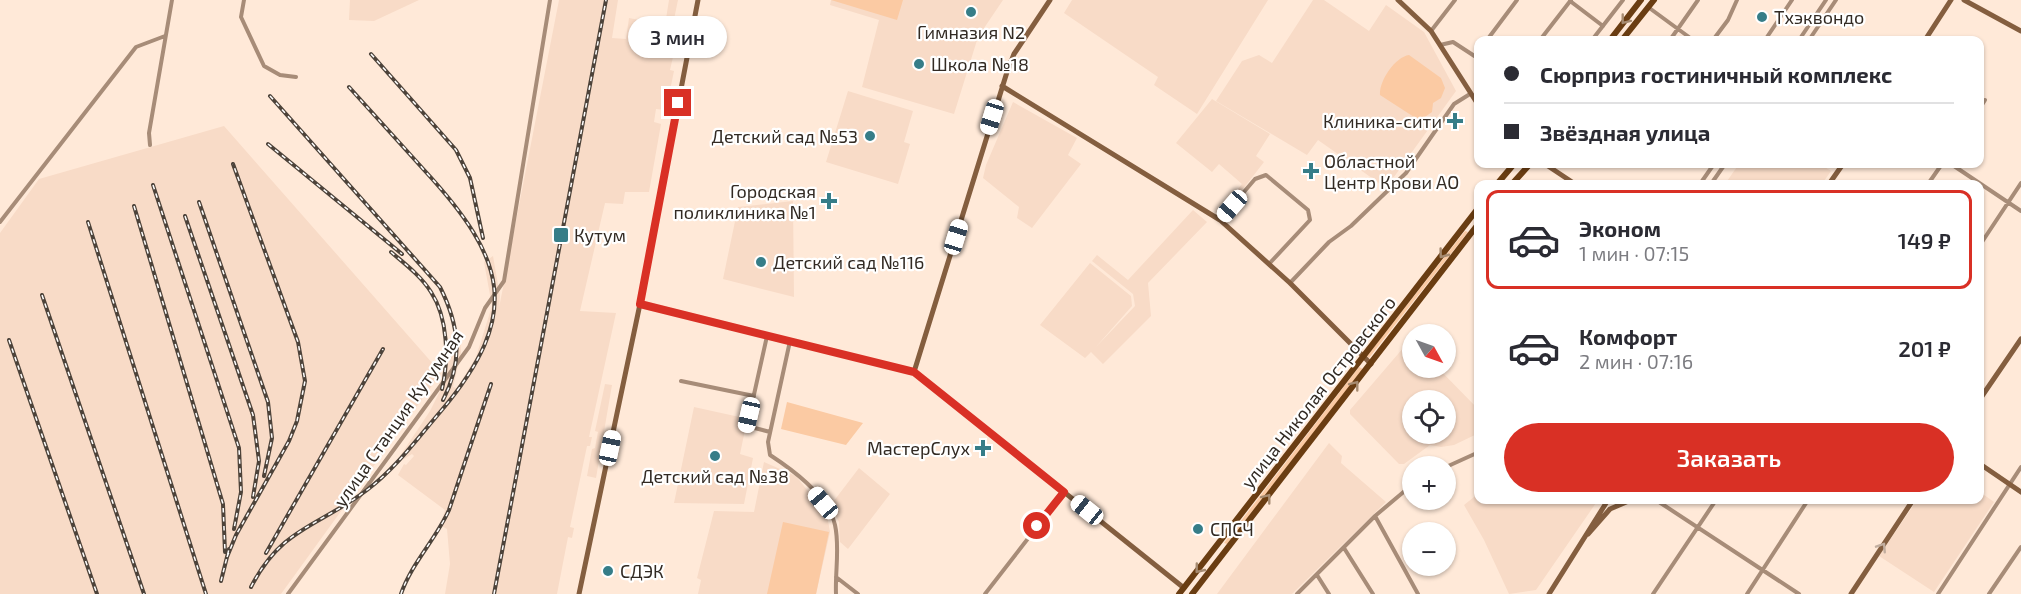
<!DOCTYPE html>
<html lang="ru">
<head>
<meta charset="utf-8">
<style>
	:root { --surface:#fff; --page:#f7f7f7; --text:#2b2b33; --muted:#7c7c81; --line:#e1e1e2; --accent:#d93025 }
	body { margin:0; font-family:"Exo 2",sans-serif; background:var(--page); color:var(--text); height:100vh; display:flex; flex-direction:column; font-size:22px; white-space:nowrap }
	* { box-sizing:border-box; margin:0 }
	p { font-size:20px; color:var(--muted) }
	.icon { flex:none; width:33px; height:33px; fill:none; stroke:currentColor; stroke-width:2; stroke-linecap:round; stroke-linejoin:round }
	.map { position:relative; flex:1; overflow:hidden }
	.panel { position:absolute; left:1474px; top:180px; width:510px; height:324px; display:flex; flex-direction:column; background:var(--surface); border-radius:12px; box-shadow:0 2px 4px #0004 }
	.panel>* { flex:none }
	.top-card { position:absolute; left:1474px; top:36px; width:510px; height:132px; border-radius:12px; box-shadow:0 2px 4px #0004; display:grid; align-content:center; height:132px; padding:0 30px; background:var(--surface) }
	.needle { width:39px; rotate:130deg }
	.tools { position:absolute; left:1402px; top:324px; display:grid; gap:12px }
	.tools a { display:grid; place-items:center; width:54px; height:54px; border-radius:50%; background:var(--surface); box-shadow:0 2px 4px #0004; font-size:30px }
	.end { position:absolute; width:27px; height:27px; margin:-14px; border:8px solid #d93025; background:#fff; box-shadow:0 0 0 3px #fff }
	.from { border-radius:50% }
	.bubble { position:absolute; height:42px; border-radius:21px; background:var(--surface); box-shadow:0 2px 4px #0004; font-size:20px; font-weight:600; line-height:42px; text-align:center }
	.car { position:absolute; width:18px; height:36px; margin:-18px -9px; border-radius:8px; box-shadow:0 0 4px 2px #0007; background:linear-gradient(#fff 24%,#345 0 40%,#fff 0 76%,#345 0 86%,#fff 0) }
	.top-card b { display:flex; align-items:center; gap:21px; height:57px; font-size:22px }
	.top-card b+b { border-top:2px solid var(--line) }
	.top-card i { width:15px; height:15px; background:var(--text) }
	ul { padding:10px 0 0; list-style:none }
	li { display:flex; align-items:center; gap:18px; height:99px; margin:0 12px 9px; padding:0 18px; border:3px solid transparent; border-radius:12px }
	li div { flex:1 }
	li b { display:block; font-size:22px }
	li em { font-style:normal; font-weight:600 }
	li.current { border-color:var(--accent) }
	li>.icon { width:54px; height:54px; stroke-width:1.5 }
	.primary-button { display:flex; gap:12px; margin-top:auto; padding:12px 30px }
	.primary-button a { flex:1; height:69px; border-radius:36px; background:var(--accent); color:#fff; font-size:24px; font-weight:600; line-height:69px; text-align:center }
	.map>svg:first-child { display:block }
</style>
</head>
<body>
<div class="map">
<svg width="2021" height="594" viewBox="0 0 2021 594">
	<rect width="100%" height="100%" fill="#ffe9d8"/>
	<path fill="#f8dbc7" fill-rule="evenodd" d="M 350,0 L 419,0 L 374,21 L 349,20 Z
		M 559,0 L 618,0 L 612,38 L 626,39 L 629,18 L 665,25 L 669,0 L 678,0 L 672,29 L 679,30 L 676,57 L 673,57 L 670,70 L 674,71 L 666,110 L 656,109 L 654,122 L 661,124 L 649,192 L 625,192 L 623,204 L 605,203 L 580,311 L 616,313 L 589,437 L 592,437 L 590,446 L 587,446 L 570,527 L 574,528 L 572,538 L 568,537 L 557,594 L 445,594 L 450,564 L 447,529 L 440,525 L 445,510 L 398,475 L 404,464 L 406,465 L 414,456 L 412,454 L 404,459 L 400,456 L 430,411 L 441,389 L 444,371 L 438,361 L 445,354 L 444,340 L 460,336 L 461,353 L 453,387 L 457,388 L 476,357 L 492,306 L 484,262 L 493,256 L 500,296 L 499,308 Z
		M 831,0 L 1003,0 L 978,37 L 954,114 L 862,87 L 879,20 L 830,5 Z
		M 1072,0 L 1268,0 L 1197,114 L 1154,85 L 1158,77 L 1064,13 Z
		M 1313,0 L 1324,0 L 1369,31 L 1386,5 L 1424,32 L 1456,91 L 1386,188 L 1318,140 L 1307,155 L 1216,101 L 1242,61 L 1259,55 L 1272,63 Z
		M 848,91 L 913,111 L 904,142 L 910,144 L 898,184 L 826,162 Z
		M 1212,99 L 1270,134 L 1256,156 L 1264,162 L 1229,207 L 1225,204 L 1242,184 L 1219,164 L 1212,172 L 1176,143 Z
		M 1013,102 L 1077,138 L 1068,155 L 1081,164 L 1032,228 L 1017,218 L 1019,207 L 983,178 L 986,165 Z
		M 224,126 L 441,373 L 281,594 L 0,594 L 0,233 L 39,179 Z
		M 1739,164 L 1820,164 L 1831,171 L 1822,184 L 1725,184 Z
		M 793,201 L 794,297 L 723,279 L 738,207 Z
		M 1193,210 L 1207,222 L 1148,283 L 1151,316 L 1103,364 L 1091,352 L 1085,358 L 1040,325 L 1090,263 L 1131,296 L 1132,306 L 1095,348 L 1135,306 L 1133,294 L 1092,261 L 1097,255 L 1128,280 Z
		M 1410,340 L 1413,344 L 1413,368 L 1438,368 L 1479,410 L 1479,433 L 1454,445 L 1441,447 L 1430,445 L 1404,464 L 1399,464 L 1350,414 L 1350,410 ZM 1413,400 L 1446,400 L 1446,434 L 1413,434 Z
		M 605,384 L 612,385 L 596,478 L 587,476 L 592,449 L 595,448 L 598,432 L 595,431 Z
		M 694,407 L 744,418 L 742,428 L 745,430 L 740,454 L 753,458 L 744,504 L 674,503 Z
		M 1329,443 L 1342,456 L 1341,463 L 1386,502 L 1292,594 L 1217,594 Z
		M 764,462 L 796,476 L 827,515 L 830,532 L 816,594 L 698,594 L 701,580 L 697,578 L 714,511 L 754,512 Z
		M 859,468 L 890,494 L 848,549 L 840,542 L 839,522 L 830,506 Z
		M 1980,492 L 1994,502 L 1934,592 L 1879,556 L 1917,500 L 1980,500 Z
		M 1479,493 L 1479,500 L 1598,500 L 1536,590 L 1509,594 L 1484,540 L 1464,505 Z"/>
	<path fill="#fbcaa3" d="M 831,0 L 903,0 L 897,20 Z
		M 1409,55 L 1441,78 L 1445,88 L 1441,98 L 1433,103 L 1432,112 L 1422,119 L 1414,117 L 1380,95 C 1379,81 1395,57 1409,55 Z
		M 1465,231 L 1468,232 L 1369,358 L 1367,356 Z
		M 1359,367 L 1363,369 L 1227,544 L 1224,543 Z
		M 787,402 L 863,423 L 846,445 L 781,429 Z
		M 783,522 L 829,532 L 816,594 L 767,594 Z"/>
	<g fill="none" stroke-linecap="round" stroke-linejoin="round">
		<path stroke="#a78c78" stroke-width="4" d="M 244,0 L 241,17 L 264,66 L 280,75 L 296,77
			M 1570,1 L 1603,26
			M 1648,7 L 1693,40
			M 1431,31 L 1455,0
			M 1487,40 L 1517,0
			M 1540,40 L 1571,0
			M 1592,40 L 1623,0
			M 1670,40 L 1698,0
			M 1713,40 L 1728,20 L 1737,0
			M 1765,40 L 1792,0
			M 1799,40 L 1826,0
			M 1809,40 L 1836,0
			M 1440,45 L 1453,42 L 1479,59
			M 1980,108 L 1985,100
			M 150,145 L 149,133 L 172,0
			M 1951,164 L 2021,211
			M 1700,184 L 1714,164
			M 1711,184 L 1725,164
			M 1928,184 L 1942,164
			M 1220,220 L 1255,179 L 1266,175 L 1308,210 L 1310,220 L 1269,264
			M 0,222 L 136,47 L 165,36
			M 1980,245 L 2021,183
			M 1290,283 L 1329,242 L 1351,226 L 1406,173 L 1454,104 L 1470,94
			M 767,336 L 747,426 L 770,432
			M 790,341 L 768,442 L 770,455 C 793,470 829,496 835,525 C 840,547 835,571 836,594
			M 681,381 L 754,396
			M 1446,467 L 1479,452
			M 1656,500 L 1799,594
			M 1375,516 L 1418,594
			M 1344,548 L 1373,594
			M 1317,575 L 1329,594
			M 836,577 L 858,594
			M 288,594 L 469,347 L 485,308 L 504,281 L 550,0
			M 985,594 L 1064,492
			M 1297,594 L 1375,516 L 1413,484
			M 1653,594 L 1716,500
			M 1747,594 L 1808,500
			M 1938,594 L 2021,467
			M 1989,594 L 2021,547"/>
		<path stroke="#845e3f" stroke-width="5" d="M 1398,0 L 1431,31 L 1479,106
			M 1964,0 L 2021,31
			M 1925,40 L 1951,0
			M 1002,86 L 1220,220 L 1290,283 L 1371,364
			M 1545,164 L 1575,184
			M 1829,184 L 1843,164
			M 640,304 L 914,372 L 1184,588
			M 914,372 L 1007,72 L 1014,54 L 1050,0
			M 1980,399 L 2021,339
			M 1980,464 L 2021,492
			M 1588,534 L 1610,509 L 1631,500
			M 579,594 L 640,304 L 698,0
			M 1549,594 L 1608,500
			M 1851,594 L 1913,500"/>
		<path stroke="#6a3d12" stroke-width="6" d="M 1610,40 L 1641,0
			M 1622,40 L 1654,0
			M 1497,184 L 1514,164
			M 1512,184 L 1530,164
			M 1179,594 L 1479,207
			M 1192,594 L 1479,223"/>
		<g stroke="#4d433a" stroke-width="4">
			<path id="rail" d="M 371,54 L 456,150 L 470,178 L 483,238
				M 270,96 L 440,287 C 459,325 464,360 443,400
				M 268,144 L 402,254
				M 153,185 L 239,448 L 241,492 L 234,529
				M 199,202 L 268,402 L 272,438 L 264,476
				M 134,206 L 223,504 L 225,552
				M 185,216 L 253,415 L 259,461 L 253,497
				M 88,222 L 206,594
				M 391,252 C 405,264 421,276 431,292 C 448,318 449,359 442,389
				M 42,295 L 144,594
				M 9,340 L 97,594
				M 266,553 L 383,349
				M 227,557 L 236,535 L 289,441 L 297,421 L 305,381 L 298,342 L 233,164
				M 221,581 L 229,549
				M 251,587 C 282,527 318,527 367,490 C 396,468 417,439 441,411 C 523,314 506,259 425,171 C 400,143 374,115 349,87
				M 401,594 C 411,564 436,539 449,510 L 491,384
				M 494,594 L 606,0"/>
		</g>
		<use href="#rail" stroke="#fff" stroke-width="1.5" stroke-dasharray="4.5" stroke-linecap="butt"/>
	</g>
	<defs><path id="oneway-chevron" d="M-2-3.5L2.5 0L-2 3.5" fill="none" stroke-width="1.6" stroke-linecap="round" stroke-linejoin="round" transform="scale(1.5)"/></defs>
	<g stroke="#a68b71">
		<use href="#oneway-chevron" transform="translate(1625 20) rotate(128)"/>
		<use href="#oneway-chevron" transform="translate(1443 254) rotate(127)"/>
		<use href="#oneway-chevron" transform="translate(1355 385) rotate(-52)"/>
		<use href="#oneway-chevron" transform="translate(1267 498) rotate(-52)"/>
		<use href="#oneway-chevron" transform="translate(1199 569) rotate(129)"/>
	</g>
	<use stroke="#c2ae9f" href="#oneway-chevron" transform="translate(1882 547) rotate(-57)"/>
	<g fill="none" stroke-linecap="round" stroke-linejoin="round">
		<path stroke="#d93025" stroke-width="8" d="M 678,103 L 640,304 L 914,372 L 1064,492 L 1037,526"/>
	</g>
	<g fill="#367d88" stroke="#fff" stroke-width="2">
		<circle cx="971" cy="12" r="6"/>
		<circle cx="1762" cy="17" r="6"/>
		<circle cx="919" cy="64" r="6"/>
		<path d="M1452 112h6v6h6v6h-6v6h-6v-6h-6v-6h6z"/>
		<circle cx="870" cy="136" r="6"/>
		<path d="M1308 162h6v6h6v6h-6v6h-6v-6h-6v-6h6z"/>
		<path d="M826 192h6v6h6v6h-6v6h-6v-6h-6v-6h6z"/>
		<rect x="553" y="227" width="16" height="16" rx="3"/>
		<circle cx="761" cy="262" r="6"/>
		<path d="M980 439h6v6h6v6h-6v6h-6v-6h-6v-6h6z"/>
		<circle cx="715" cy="456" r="6"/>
		<circle cx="1198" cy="529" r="6"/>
		<circle cx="608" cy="571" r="6"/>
	</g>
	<g text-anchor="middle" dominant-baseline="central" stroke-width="4.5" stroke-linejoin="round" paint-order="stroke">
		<g font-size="18" fill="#322a23" stroke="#fff" text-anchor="start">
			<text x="1774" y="17">Тхэквондо</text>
			<text x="971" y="32" text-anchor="middle">Гимназия N2</text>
			<text x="931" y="64">Школа №18</text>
			<text x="1442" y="121" text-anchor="end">Клиника-сити</text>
			<text x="858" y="136" text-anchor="end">Детский сад №53</text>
			<text x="1324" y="161">Областной<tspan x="1324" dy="21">Центр Крови АО</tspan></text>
			<text x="816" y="191" text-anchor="end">Городская<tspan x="816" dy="21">поликлиника №1</tspan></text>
			<text x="574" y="235">Кутум</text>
			<text x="773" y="262">Детский сад №116</text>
			<text x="970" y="448" text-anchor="end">МастерСлух</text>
			<text x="715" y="476" text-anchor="middle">Детский сад №38</text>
			<text x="1210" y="529">СПСЧ</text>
			<text x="620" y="571">СДЭК</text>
		</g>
		<g font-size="18" fill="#322a23" stroke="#fff">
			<text transform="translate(1318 392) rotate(-52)">улица Николая Островского</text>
			<text transform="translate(398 418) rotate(-55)">улица Станция Кутумная</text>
		</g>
	</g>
</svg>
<div class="tools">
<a><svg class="needle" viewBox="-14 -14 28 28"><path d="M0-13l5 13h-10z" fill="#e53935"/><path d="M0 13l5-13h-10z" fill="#7c7c81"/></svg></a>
<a><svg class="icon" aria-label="locate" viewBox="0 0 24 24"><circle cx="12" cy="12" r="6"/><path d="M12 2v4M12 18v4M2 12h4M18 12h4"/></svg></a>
<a>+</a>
<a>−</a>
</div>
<i class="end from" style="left:1037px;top:526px"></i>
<i class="end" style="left:678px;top:103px"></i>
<div class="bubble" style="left:628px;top:16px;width:99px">3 мин</div>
<i class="car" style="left:992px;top:117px;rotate:197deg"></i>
<i class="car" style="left:1232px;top:206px;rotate:221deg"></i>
<i class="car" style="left:956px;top:237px;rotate:17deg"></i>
<i class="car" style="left:749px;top:415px;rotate:193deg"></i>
<i class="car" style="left:610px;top:448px;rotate:12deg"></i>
<i class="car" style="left:823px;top:503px;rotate:320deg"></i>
<i class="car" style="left:1087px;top:510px;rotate:309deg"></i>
<div class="top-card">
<b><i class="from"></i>Сюрприз гостиничный комплекс</b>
<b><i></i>Звёздная улица</b>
</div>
<section class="panel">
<ul>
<li class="current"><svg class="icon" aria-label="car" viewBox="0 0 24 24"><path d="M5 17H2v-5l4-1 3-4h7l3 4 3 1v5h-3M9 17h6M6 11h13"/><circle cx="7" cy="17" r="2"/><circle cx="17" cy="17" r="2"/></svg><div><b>Эконом</b><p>1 мин · 07:15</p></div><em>149 ₽</em></li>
<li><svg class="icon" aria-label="car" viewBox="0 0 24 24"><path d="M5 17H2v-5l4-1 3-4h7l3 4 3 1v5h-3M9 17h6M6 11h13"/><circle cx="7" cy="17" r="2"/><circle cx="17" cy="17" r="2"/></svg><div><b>Комфорт</b><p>2 мин · 07:16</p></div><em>201 ₽</em></li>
</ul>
<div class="primary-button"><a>Заказать</a></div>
</section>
</div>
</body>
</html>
